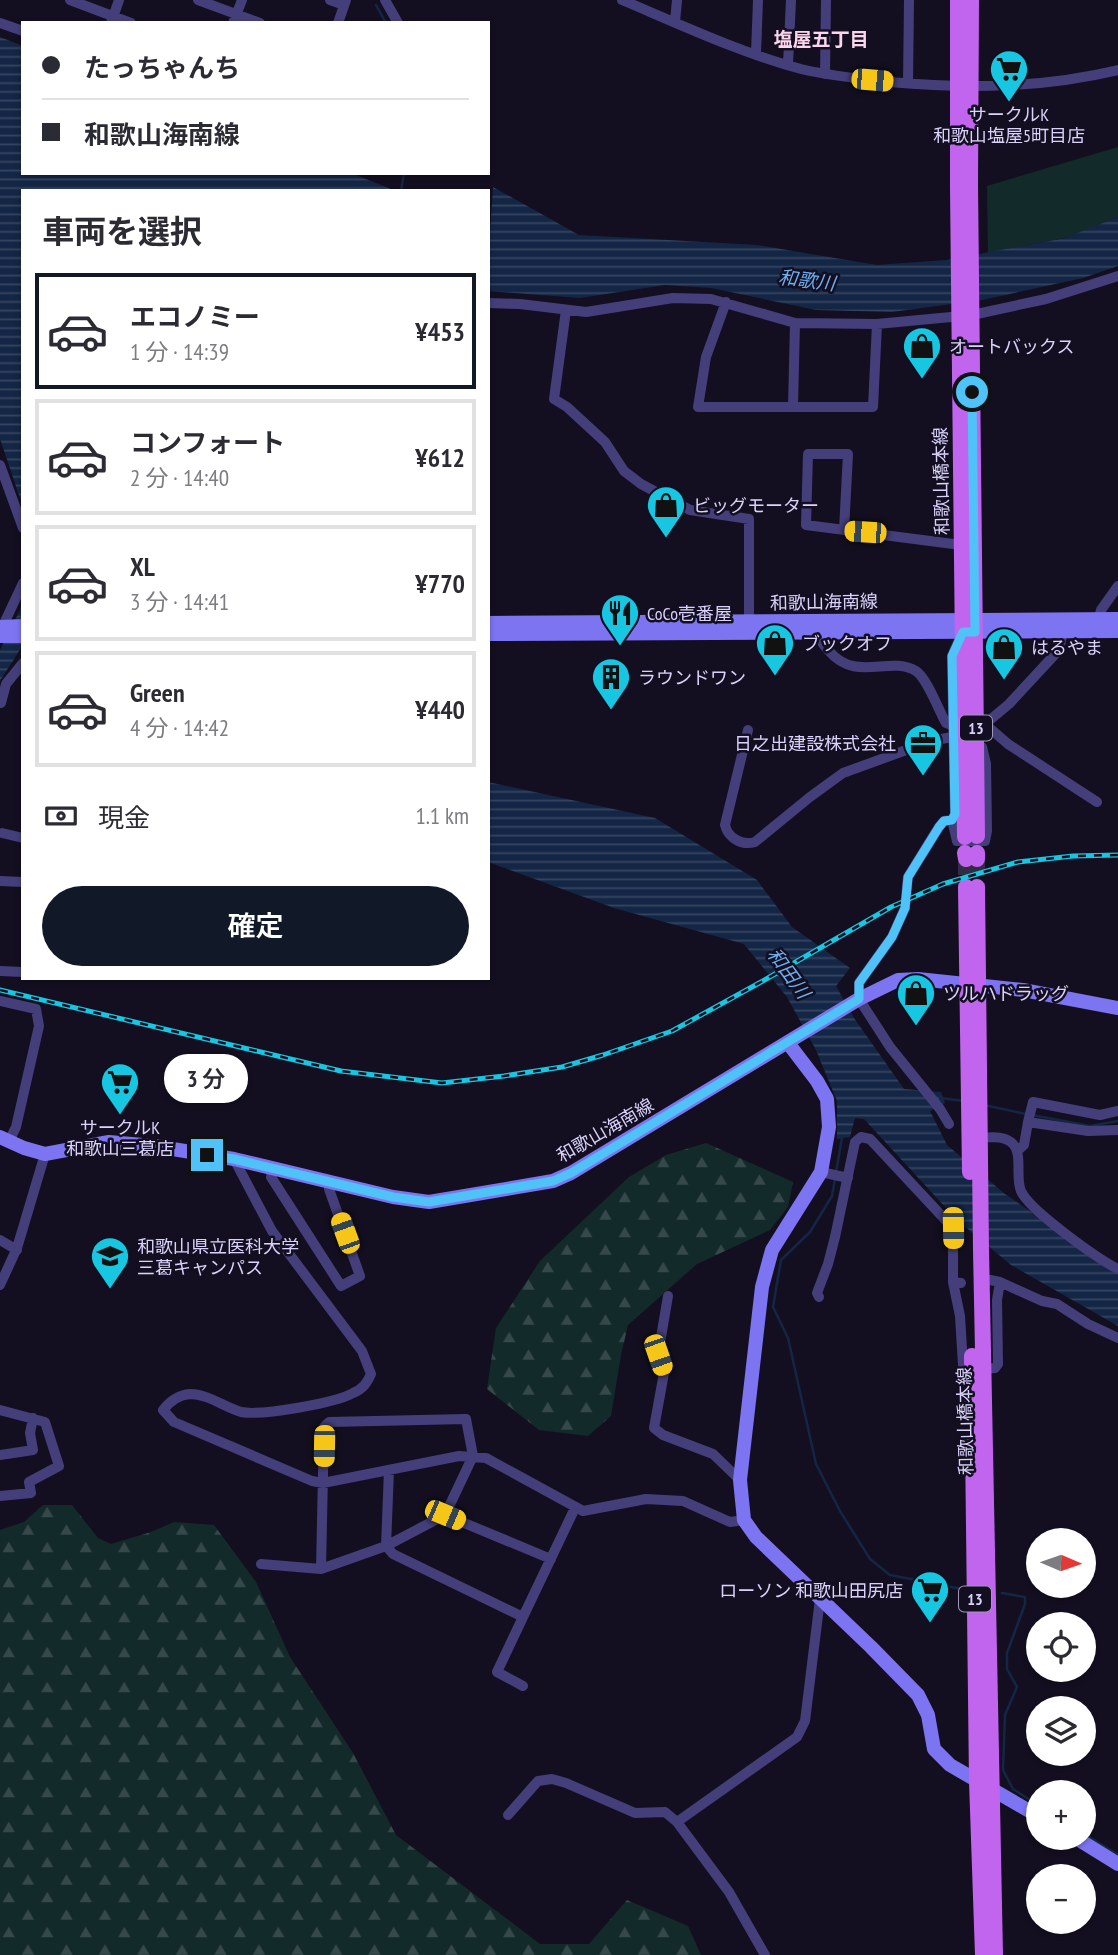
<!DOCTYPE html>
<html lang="ja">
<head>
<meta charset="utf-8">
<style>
	:root { --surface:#fff; --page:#f7f7f7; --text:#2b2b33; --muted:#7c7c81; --line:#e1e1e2; --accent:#111827 }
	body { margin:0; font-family:"PT Sans Narrow","Noto Sans JP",sans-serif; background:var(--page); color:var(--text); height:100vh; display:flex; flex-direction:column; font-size:26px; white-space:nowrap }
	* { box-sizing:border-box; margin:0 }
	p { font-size:23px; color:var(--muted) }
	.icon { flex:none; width:38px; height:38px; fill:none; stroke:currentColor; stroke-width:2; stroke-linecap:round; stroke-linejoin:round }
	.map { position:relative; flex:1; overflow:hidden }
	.drawer { position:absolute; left:21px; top:189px; width:469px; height:791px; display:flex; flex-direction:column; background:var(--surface); border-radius:0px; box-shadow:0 2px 5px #0004 }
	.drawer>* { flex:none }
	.guide { position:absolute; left:21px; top:21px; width:469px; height:154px; border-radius:0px; box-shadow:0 2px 5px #0004; display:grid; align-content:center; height:154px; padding:0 21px; background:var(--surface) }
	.needle { width:46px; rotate:92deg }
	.buttons { position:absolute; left:1026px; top:1528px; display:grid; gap:14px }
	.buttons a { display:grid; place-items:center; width:70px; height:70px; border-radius:50%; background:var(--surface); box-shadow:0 2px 5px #0004; font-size:35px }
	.end { position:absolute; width:32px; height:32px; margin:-16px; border:9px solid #4fc3f7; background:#111; box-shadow:0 0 0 4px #111 }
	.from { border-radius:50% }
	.bubble { position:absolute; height:49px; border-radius:24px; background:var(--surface); box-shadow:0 2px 5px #0004; font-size:23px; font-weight:600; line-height:49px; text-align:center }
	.car { position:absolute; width:21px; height:42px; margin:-21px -10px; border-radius:9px; box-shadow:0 0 5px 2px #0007; background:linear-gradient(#f5c518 24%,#345 0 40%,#f5c518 0 76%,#345 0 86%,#f5c518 0) }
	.guide b { display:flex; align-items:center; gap:24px; height:66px; font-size:26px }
	.guide b+b { border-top:2px solid var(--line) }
	.guide i { width:18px; height:18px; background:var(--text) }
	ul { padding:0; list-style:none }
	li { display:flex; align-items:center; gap:21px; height:116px; margin:0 14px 10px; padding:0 7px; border:4px solid var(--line); border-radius:0px }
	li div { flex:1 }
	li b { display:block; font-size:26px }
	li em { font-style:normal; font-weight:600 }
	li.selected { border-color:var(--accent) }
	li>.icon { width:63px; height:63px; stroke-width:1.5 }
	h2 { padding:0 21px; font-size:32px; line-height:84px }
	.pay { display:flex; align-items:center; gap:18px; height:77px; padding:0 21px; font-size:26px }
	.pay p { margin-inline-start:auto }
	.primary-button { display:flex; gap:14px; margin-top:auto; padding:14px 21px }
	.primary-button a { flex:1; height:80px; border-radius:42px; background:var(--accent); color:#fff; font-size:28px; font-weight:600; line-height:80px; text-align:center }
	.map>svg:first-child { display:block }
</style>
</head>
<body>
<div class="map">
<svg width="1118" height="1955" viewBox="0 0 1118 1955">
	<defs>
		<pattern id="forest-firs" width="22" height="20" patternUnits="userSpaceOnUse" patternTransform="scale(1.75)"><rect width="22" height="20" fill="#132a2a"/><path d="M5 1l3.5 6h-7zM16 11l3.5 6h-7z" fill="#35484a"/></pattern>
		<pattern id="water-rules" width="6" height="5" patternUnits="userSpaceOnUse" patternTransform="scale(1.75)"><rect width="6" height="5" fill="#142645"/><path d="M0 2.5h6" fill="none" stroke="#364561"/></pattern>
	</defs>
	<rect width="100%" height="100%" fill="#130f20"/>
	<path fill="#132a2a" d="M 1118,147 L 1118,217 L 1069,237 L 988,253 L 987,186 Z"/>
	<path fill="url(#forest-firs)" d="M 706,1143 L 793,1182 L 788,1207 L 770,1230 L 697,1264 L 628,1325 L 621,1355 L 611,1416 L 588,1436 L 539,1430 L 487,1389 L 496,1328 L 540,1261 L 629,1177 L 666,1155 Z
		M 43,1505 L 72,1505 L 98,1538 L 111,1544 L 151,1532 L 174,1522 L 214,1525 L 256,1582 L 290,1657 L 353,1753 L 396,1835 L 540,1944 L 589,1944 L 627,1900 L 688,1926 L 701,1955 L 0,1955 L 0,1530 L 24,1522 Z"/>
	<path fill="url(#water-rules)" d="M 0,37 L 23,46 L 23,173 L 351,173 L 396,191 L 23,191 L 23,507 L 0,439 Z
		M 493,187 L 579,235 L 757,245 L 877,265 L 947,260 L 1065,238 L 1118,217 L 1118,266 L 1083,278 L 982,300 L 892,312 L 816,310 L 711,288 L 665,285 L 580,298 L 488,291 L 488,233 L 490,232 Z
		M 23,604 L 23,645 L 0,681 L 0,650 Z
		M 488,782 L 655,818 L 757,880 L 792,927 L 850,968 L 836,986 L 854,1018 L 904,1089 L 941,1092 L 945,1103 L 930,1111 L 947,1145 L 1005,1194 L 1118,1271 L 1118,1326 L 1011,1265 L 958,1221 L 864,1119 L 855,1118 L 850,1137 L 837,1139 L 837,1101 L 816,1050 L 787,997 L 744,944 L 614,908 L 488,862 Z"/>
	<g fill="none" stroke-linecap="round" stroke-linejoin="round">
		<path stroke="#142645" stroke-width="2.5" d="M 376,5 L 386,23
			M 401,191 L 404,173
			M 940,1098 L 964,1101
			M 984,1105 L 1026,1114
			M 1032,1115 L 1090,1126 L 1118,1121
			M 836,1172 L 842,1138
			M 835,1179 L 832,1196 L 810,1232 L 781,1260 L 773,1307 L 788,1338 L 816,1464 L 840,1511 L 870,1559 L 890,1575 L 962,1589
			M 1002,1593 L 1025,1597 L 1025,1604 L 1007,1653 L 1007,1669 L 1017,1687 L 1005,1715 L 1003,1770 L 1013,1789 L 1038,1805
			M 1083,1833 L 1118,1855"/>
		<path stroke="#312c41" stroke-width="16" stroke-dasharray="16 8" stroke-linecap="butt" d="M 966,859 L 966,887
			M 977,859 L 977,887"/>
		<path stroke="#443f7b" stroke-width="10" d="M 70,0 L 131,23
			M 198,0 L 260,23
			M 330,0 L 344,5
			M 385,0 L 398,23
			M 622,0 C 679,24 741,53 801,69 C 830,76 861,79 890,82 C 968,89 1042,88 1118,70
			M 675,22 L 677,0
			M 0,23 L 23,31
			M 111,23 L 119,0
			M 233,23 L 242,0
			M 338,23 L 346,0
			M 756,53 L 758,0
			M 788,65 L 791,0
			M 825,74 L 826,0
			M 908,83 L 909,0
			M 726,302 L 706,357 L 698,407 L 873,407 L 877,324
			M 488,303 L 520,304 L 586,312 L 673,298 L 711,299 L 795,323 L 877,324 L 972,315 L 1046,299 L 1118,276
			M 566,310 L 554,399 L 567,407 L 605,442 L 624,471 L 641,484 L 690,510 L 749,519 L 749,624
			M 793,407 L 795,323
			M 0,465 L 23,528
			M 844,530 L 848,454 L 808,454 L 806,525 L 961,545
			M 1097,625 L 1101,610 L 1118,586
			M 818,628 C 818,639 822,643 829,651 C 856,683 890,655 916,671 C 927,678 939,711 946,723 L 953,726
			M 1,630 L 23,583
			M 959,640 L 952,656 L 955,814 L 952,820 L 957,841 L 985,841 L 987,831 L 986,764 L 982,747
			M 1,703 L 6,684 L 23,663
			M 981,724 L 985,724 L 1008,744 L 1097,802
			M 985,724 L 1009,704 L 1059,650 L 1064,627
			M 748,730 L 725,825 C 728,838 742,846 755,842 L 810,797 L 843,773 L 931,741 L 952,737
			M 2,833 L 23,838
			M 0,881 L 23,882
			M 0,971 L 23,972
			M 0,1001 L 36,1009 L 39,1026 L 16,1127 L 9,1141
			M 1028,1122 L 1033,1102 L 1100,1115 L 1118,1111
			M 949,1124 L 940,1109 L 890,1047 L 859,999 L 859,983 L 892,937 L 905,908 L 908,877 L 939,827 L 944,821 L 952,820
			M 976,1138 C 987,1138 1004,1134 1013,1144 C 1023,1155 1015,1177 1021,1191 C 1029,1210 1098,1259 1118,1269
			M 1017,1151 L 1024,1145 L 1028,1122 L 1088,1131 L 1118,1130
			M 234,1159 L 272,1231 L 362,1351 L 371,1374 C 367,1383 363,1389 353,1393 C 336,1403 261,1416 241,1412 C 224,1407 208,1394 190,1394 C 178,1395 170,1401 163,1410 L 174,1422 L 312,1481 L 323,1483 L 459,1456 L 486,1458 L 583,1511 L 646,1499 L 683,1501 L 730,1522 L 744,1520
			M 272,1168 L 271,1177 L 341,1286 L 360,1276 L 329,1189 L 330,1182
			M 821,1172 L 848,1178
			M 0,1240 L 17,1250
			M 990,1280 L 1000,1282 L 1042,1301 L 1057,1304 L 1088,1324 L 1118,1338
			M 953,1282 L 960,1316 L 963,1365 L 972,1369
			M 0,1285 L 17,1248 L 45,1154
			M 668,1296 L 658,1355 L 664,1373 L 654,1428 L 663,1435 L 713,1454 L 740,1480
			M 819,1297 L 817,1293 L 828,1264 L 835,1237 L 855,1142 L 861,1137 L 870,1139 L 953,1228 L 953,1282 L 961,1283
			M 983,1369 L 995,1368 L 998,1364 L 997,1300 L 1000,1282
			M 0,1410 L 45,1422 L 59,1466 L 29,1482 L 31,1493 L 0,1496
			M 0,1455 L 33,1450 L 30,1433 L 33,1418
			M 389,1470 L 386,1546 L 393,1554 L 523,1617 L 575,1508
			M 261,1564 L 321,1569 L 386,1546 L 445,1515 L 551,1559
			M 321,1569 L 324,1427 L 329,1422 L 466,1419 L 473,1456 L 445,1515
			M 523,1617 L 497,1672 L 523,1686
			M 508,1815 L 538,1781 L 552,1779 L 566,1783 L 635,1813 L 665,1812 L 677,1822 L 729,1892 L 765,1955
			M 677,1822 L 797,1737 L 805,1721 L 820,1599"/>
		<path stroke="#7c74f1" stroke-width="14" d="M 488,623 L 1118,619
			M 0,627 L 23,626
			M 488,634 L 1118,631
			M 0,636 L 23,636
			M 788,1043 L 817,1081 L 827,1099 L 829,1127 L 821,1172 L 772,1250 L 762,1287 L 740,1480 L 744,1520 L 756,1537 L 871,1647 L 918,1695 L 928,1715 L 934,1749 L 950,1765 L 1038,1816
			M 0,1137 L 24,1148 L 45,1154 L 109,1142 L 154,1146 L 234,1159 L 393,1197 L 429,1202 L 553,1181 L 571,1173 L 859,999 L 898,980 L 918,979 L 1023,990 L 1118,1008
			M 1076,1838 L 1118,1864"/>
		<path stroke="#c165ef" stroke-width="16" d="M 958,0 L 958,188 L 965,837
			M 971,0 L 970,185 L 977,836
			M 965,853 L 966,859
			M 977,859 L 977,853
			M 966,887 L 970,1172
			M 977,887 L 981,1250 L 995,1955
			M 972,1356 L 977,1781 L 983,1955"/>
		<g stroke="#17c7e2" stroke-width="5">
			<path id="rail" d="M 0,990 L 341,1071 L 442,1083 L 504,1076 L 562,1067 L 603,1055 L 672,1031 L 761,982 L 891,907 L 943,884 L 1018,862 L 1073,856 L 1118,855"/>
		</g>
		<use href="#rail" stroke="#130f20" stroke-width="2.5" stroke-dasharray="8" stroke-linecap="butt"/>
	</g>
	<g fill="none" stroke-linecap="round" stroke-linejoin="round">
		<path stroke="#4fc3f7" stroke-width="9" d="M 207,1155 L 234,1159 L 393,1197 L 429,1202 L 553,1181 L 571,1173 L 859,999 L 859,983 L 892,937 L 905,908 L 908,877 L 939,827 L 944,821 L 952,820 L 955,814 L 952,656 L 963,632 L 975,632 L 972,392"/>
	</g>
	<defs>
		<g id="supermarket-pin" transform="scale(2.0125)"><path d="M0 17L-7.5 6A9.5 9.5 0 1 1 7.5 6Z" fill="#17c7e2" stroke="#130f20"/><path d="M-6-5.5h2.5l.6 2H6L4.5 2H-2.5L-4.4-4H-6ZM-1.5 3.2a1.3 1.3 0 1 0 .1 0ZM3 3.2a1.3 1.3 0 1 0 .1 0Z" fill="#111"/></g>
		<g id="shop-pin" transform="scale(2.0125)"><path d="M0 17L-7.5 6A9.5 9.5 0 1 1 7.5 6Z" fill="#17c7e2" stroke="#130f20"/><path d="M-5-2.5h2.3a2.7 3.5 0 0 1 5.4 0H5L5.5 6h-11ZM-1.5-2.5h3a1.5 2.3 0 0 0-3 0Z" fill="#111"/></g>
		<g id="restaurant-pin" transform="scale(2.0125)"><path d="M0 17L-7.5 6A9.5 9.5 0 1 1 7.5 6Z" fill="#17c7e2" stroke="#130f20"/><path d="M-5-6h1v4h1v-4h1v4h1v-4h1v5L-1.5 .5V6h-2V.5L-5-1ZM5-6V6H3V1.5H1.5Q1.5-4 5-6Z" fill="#111"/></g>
		<g id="building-pin" transform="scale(2.0125)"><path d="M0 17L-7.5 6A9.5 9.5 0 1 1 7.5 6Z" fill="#17c7e2" stroke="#130f20"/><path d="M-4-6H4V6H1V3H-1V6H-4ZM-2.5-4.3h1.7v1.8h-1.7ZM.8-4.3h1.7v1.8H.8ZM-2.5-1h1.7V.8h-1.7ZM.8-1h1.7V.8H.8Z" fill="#111"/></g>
		<g id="office-pin" transform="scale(2.0125)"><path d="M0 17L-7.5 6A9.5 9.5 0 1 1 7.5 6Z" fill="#17c7e2" stroke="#130f20"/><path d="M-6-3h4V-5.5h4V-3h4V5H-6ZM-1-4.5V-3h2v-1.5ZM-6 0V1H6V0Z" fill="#111"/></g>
		<g id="university-pin" transform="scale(2.0125)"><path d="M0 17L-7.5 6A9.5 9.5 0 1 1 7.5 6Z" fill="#17c7e2" stroke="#130f20"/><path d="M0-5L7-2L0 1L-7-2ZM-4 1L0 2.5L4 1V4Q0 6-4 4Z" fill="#111"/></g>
	</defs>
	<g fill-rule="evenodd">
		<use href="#supermarket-pin" x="1009" y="69"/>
		<use href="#shop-pin" x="922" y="346"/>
		<use href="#shop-pin" x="666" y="505"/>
		<use href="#restaurant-pin" x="620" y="613"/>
		<use href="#shop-pin" x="775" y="643"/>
		<use href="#shop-pin" x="1004" y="647"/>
		<use href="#building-pin" x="611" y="677"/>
		<use href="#office-pin" x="923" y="743"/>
		<use href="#shop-pin" x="916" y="993"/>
		<use href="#supermarket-pin" x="120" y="1082"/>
		<use href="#university-pin" x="110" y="1256"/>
		<use href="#supermarket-pin" x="930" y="1590"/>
	</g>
	<g text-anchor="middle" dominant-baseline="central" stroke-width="5" stroke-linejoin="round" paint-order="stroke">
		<g fill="#130f20" stroke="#9e98b9" stroke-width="2">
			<rect x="960" y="715.5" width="32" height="25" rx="5"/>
			<rect x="959" y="1586.5" width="32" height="25" rx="5"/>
		</g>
		<g font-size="16" font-weight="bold" fill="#d9d3fb">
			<text x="976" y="728">13</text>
			<text x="975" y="1599">13</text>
		</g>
		<g font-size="18" fill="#d9d3fb" stroke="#130f20" text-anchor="start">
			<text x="1009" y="114" text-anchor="middle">サークルK<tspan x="1009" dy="21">和歌山塩屋5町目店</tspan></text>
			<text x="949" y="346">オートバックス</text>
			<text x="693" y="505">ビッグモーター</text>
			<text x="647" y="613">CoCo壱番屋</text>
			<text x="802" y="643">ブックオフ</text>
			<text x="1031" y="647">はるやま</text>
			<text x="638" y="677">ラウンドワン</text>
			<text x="896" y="743" text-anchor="end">日之出建設株式会社</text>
			<text x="943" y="993">ツルハドラッグ</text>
			<text x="120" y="1127" text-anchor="middle">サークルK<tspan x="120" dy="21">和歌山三葛店</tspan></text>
			<text x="137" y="1246">和歌山県立医科大学<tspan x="137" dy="21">三葛キャンパス</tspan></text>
			<text x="903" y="1590" text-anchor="end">ローソン 和歌山田尻店</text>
		</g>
		<g font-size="18" fill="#d9d3fb" stroke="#130f20">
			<text transform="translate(941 481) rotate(-91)">和歌山橋本線</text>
			<text transform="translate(824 602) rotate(-1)">和歌山海南線</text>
			<text transform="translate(605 1130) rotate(-30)">和歌山海南線</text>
			<text transform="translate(965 1421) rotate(-91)">和歌山橋本線</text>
		</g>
		<g font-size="19" font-weight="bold" fill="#fbd5ec" stroke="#130f20">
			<text x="821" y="39">塩屋五丁目</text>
		</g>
		<g font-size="19" font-style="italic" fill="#6caef0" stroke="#130f20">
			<text transform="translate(807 280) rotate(7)">和歌川</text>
			<text transform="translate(789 973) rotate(54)">和田川</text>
		</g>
	</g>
</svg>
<div class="buttons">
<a><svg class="needle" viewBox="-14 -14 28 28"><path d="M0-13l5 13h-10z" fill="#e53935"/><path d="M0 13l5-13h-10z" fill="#7c7c81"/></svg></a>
<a><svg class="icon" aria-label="locate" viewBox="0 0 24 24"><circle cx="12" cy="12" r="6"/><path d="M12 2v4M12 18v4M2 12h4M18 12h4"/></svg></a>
<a><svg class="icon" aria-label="layers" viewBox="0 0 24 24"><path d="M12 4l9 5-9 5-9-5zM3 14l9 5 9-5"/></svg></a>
<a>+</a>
<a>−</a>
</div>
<i class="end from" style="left:972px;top:392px"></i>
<i class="end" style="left:207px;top:1155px"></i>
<div class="bubble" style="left:164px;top:1054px;width:84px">3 分</div>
<i class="car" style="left:872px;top:80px;rotate:95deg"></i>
<i class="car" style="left:865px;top:532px;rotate:274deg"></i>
<i class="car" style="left:953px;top:1228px;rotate:179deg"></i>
<i class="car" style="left:345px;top:1233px;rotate:340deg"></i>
<i class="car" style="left:658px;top:1355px;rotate:161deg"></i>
<i class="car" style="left:324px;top:1446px;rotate:181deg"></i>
<i class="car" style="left:445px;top:1515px;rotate:113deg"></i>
<div class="guide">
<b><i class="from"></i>たっちゃんち</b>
<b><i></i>和歌山海南線</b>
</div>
<section class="drawer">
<h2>車両を選択</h2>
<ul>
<li class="selected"><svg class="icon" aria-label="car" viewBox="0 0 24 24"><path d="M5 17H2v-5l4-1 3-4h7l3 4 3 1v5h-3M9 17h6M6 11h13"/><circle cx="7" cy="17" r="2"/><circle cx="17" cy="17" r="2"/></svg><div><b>エコノミー</b><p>1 分 · 14:39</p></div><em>¥453</em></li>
<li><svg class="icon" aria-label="car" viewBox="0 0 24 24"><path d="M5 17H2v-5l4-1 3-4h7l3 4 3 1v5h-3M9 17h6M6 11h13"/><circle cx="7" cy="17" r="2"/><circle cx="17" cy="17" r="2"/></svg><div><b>コンフォート</b><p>2 分 · 14:40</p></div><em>¥612</em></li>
<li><svg class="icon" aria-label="car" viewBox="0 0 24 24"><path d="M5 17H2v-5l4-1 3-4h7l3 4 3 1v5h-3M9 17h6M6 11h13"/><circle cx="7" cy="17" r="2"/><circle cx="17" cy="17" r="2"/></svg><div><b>XL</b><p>3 分 · 14:41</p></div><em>¥770</em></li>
<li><svg class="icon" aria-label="car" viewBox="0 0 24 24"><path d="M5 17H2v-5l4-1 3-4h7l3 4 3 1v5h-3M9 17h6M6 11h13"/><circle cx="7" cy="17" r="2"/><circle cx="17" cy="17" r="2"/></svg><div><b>Green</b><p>4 分 · 14:42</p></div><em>¥440</em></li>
</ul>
<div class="pay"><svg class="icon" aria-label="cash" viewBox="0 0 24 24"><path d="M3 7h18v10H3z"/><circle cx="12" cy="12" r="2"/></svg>現金<p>1.1 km</p></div>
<div class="primary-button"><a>確定</a></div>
</section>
</div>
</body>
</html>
